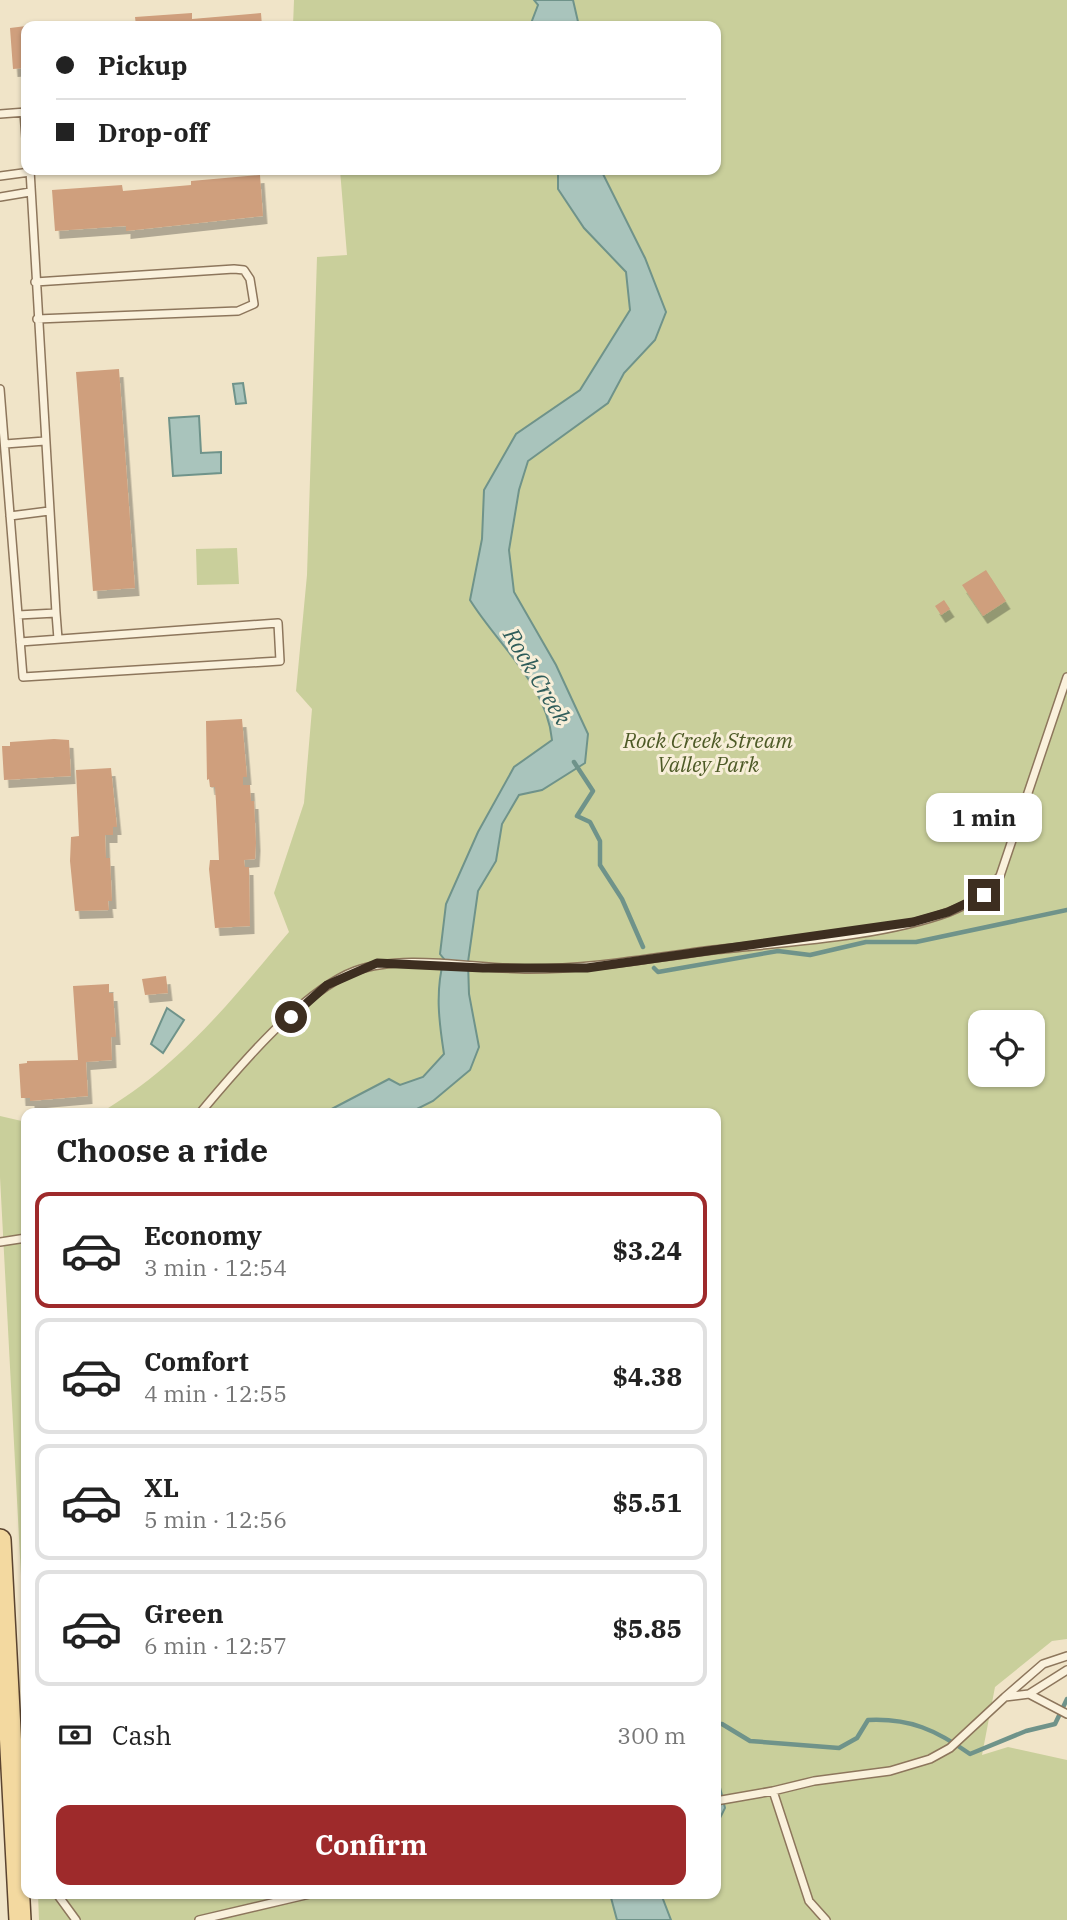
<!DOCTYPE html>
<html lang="en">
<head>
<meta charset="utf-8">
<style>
	:root { --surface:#fff; --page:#f2f2f2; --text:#222; --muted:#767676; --line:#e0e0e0; --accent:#9e2a2b }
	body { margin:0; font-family:"IBM Plex Serif",serif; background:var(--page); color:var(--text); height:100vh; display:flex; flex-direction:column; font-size:26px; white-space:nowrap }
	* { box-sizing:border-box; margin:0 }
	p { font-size:23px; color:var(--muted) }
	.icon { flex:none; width:38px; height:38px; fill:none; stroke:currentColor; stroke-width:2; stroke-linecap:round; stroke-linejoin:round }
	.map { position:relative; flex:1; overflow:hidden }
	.panel { position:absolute; left:21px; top:1108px; width:700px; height:791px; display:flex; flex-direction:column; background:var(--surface); border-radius:14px; box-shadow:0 2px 5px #0004 }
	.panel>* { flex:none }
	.guide { position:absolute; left:21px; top:21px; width:700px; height:154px; border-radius:14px; box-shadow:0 2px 5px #0004; display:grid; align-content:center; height:154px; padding:0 35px; background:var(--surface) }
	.fabs { position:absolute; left:968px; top:1010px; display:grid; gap:14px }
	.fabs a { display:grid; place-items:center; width:77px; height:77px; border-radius:14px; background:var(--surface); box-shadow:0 2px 5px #0004; font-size:35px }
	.end { position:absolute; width:32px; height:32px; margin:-16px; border:9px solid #3d2e20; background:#fff; box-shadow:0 0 0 4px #fff }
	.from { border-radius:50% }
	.bubble { position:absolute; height:49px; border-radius:14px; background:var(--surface); box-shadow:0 2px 5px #0004; font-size:23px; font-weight:700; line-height:49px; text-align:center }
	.guide b { display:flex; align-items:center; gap:24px; height:66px; font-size:26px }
	.guide b+b { border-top:2px solid var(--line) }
	.guide i { width:18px; height:18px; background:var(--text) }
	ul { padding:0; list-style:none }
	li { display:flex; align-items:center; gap:21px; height:116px; margin:0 14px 10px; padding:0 21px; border:4px solid var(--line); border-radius:14px }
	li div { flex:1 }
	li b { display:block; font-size:26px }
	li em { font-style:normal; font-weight:700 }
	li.selected { border-color:var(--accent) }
	li>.icon { width:63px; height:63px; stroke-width:1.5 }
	h2 { padding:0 35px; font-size:32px; line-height:84px }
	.pay { display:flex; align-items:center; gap:18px; height:77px; padding:0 35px; font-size:26px }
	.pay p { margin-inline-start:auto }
	.primary-button { display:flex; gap:14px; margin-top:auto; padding:14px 35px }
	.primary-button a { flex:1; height:80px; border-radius:14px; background:var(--accent); color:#fff; font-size:28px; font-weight:700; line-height:80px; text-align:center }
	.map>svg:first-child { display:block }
</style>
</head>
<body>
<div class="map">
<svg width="1067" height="1920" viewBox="0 0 1067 1920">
	<defs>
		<filter id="shadow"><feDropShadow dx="4.5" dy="8" stdDeviation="0" flood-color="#0004"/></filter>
	</defs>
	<rect width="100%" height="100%" fill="#f0e4c8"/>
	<path fill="#c9cf9b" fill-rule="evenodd" d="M 294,0 L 1067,0 L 1067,1639 L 1052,1641 L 995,1687 L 982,1755 L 1008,1747 L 1067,1760 L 1067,1920 L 39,1920 L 38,1894 L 716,1894 L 716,1113 L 100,1113 C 181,1065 229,1003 289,932 L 274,893 L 304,803 L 312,709 L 296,691 L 307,575 L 317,257 L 347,255 L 340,170 L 716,170 L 716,26 L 293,26 ZM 980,1022 L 1032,1022 L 1032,1074 L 980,1074 Z
		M 237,548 L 239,584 L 197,585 L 196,549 Z
		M 0,1116 L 26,1122 L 26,1671 L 0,1177 Z"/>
	<path fill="#a9c4bc" stroke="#6f938a" stroke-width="2" d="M 534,0 L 573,0 L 579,26 L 530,26 L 538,5 Z
		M 558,170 L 601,170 L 645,258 L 666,312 L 655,340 L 624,373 L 608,403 L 528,461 L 519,490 L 509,550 L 514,592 L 556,665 L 588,734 L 585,763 L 542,790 L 519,795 L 502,824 L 496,861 L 478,891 L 468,962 L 469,994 L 479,1047 L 470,1070 L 433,1101 L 409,1113 L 324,1113 L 389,1079 L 400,1085 L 423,1077 L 444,1054 C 439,1022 435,991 444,959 L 440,954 L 446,904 L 478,832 L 514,767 L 552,740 C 547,685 498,645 470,600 L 482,539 L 484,490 L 516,434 L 580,390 L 630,310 L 626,272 L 584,228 L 558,189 Z
		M 243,383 L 246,403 L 236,404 L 233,384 Z
		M 199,416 L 201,453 L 221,452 L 221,473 L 173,476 L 169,418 Z
		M 167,1008 L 184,1020 L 163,1053 L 151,1044 Z
		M 716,1771 L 725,1808 L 716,1826 Z
		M 610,1894 L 661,1894 L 671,1920 L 617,1920 Z"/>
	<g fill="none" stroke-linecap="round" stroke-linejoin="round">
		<path stroke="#6f938a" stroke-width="4.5" d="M 574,762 L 593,791 L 577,816 L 590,822 L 600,841 L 600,865 L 622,899 L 643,947
			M 654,968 L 658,972 L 778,951 L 810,955 L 866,942 L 916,942 L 1067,910
			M 716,1724 L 722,1724 L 750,1741 L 839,1748 L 857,1738 L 868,1720 C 910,1718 936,1730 970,1754 L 1026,1731 L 1055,1724 L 1067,1699"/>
	</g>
	<path fill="#cf9f7d" filter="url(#shadow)" d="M 192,13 L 192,19 L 261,13 L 262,26 L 136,26 L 135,17 Z
		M 26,26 L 26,68 L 13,69 L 10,28 Z
		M 260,175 L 263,216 L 126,231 L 126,226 L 55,231 L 52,190 L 122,185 L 123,191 L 191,185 L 191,181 Z
		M 119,369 L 135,588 L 93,591 L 76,372 Z
		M 986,570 L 1006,601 L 983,616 L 962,585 Z
		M 944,600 L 950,609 L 941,615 L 935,606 Z
		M 242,719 L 247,777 L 243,777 L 243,785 L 250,785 L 251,801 L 254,801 L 256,843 L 255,859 L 244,860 L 245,867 L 249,867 L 250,926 L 215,928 L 209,869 L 210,860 L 219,860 L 216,802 L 215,787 L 210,787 L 209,779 L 207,780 L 206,721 Z
		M 54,739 L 69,740 L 71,776 L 4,780 L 2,746 L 10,746 L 10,742 Z
		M 111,768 L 117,827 L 113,827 L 113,835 L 105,835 L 106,858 L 110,858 L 112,901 L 108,901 L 109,910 L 75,911 L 70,861 L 71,837 L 79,836 L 76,770 Z
		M 166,976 L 168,993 L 145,995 L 142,979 Z
		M 109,984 L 109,993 L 113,993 L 116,1037 L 111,1037 L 112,1060 L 86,1062 L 88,1096 L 30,1101 L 30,1098 L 21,1098 L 19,1064 L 27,1063 L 27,1061 L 78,1060 L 73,986 Z"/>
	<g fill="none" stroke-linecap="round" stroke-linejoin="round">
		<g stroke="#8d765c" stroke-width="10">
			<path id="service" d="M 24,112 L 26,138
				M 0,114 L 26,112
				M 0,176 L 30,172
				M 0,197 L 30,192
				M 35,282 L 234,269 L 244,270 L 250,279 L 254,304 L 238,311 L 37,319
				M 0,389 L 18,615
				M 5,444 L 45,441
				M 10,516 L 49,511
				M 56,613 L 58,639
				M 20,642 L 278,623 L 280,661 L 23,677 L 18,615 L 56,613 L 30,170
				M 200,1113 C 237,1069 302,991 355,971 C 403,953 477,969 529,969 C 591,969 651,958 713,950 C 786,942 881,937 949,912 C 970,904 985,894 1000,876 L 1067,677
				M 0,1242 L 26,1238
				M 1029,1694 L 1067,1714
				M 1005,1697 L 1043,1664 L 1067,1656
				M 773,1791 L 814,1781 L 890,1771 L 930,1759 L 950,1748 L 1005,1697 L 1029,1694 L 1067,1670
				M 716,1801 L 773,1791 L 809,1901 L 826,1920
				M 57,1894 L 76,1920
				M 199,1920 L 310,1894"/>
		</g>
		<g stroke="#5b4430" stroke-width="24">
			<path id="primary" d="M 0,1540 L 20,1920"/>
		</g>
		<use href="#service" stroke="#faf1dc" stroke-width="7"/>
		<use href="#primary" stroke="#f3d9a0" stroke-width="21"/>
	</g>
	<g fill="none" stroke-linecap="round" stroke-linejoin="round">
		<path stroke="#3d2e20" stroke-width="9" d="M 291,1017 L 327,985 L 377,963 L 483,968 L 587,968 L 913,922 L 948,912 L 984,895"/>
	</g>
	<g text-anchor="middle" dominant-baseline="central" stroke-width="6" stroke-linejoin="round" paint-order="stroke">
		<g font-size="21" font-style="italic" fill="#4d5a26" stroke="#f7eed8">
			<text x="708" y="740">Rock Creek Stream<tspan x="708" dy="24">Valley Park</tspan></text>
		</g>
		<g font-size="23" font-style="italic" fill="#2f5d5a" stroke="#f7eed8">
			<text transform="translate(538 676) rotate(59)">Rock Creek</text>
		</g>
	</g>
</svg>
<div class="fabs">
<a><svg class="icon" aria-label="locate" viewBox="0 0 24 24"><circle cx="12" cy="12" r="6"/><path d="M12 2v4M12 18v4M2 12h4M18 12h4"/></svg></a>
</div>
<i class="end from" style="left:291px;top:1017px"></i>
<i class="end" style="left:984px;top:895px"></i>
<div class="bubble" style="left:926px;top:793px;width:116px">1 min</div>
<div class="guide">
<b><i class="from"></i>Pickup</b>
<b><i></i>Drop-off</b>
</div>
<section class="panel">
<h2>Choose a ride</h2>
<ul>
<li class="selected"><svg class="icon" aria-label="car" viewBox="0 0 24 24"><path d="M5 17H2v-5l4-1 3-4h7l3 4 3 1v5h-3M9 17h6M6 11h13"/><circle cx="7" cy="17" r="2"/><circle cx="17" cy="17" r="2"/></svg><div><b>Economy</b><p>3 min · 12:54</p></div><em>$3.24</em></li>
<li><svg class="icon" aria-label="car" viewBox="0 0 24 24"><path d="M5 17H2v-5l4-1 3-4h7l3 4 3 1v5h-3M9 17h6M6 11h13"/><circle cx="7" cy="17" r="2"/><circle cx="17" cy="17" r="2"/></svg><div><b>Comfort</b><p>4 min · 12:55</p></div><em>$4.38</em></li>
<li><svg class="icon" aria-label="car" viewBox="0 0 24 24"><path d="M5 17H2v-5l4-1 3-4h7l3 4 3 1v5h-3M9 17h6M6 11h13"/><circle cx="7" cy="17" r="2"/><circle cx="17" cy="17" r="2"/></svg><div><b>XL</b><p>5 min · 12:56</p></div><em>$5.51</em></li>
<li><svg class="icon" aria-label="car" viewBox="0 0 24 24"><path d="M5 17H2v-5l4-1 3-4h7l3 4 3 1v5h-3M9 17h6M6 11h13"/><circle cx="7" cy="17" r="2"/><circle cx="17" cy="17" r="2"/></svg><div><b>Green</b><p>6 min · 12:57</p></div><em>$5.85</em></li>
</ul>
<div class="pay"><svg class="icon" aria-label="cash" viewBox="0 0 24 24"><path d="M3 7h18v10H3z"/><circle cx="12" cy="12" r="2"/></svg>Cash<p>300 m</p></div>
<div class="primary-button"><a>Confirm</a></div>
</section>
</div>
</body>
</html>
